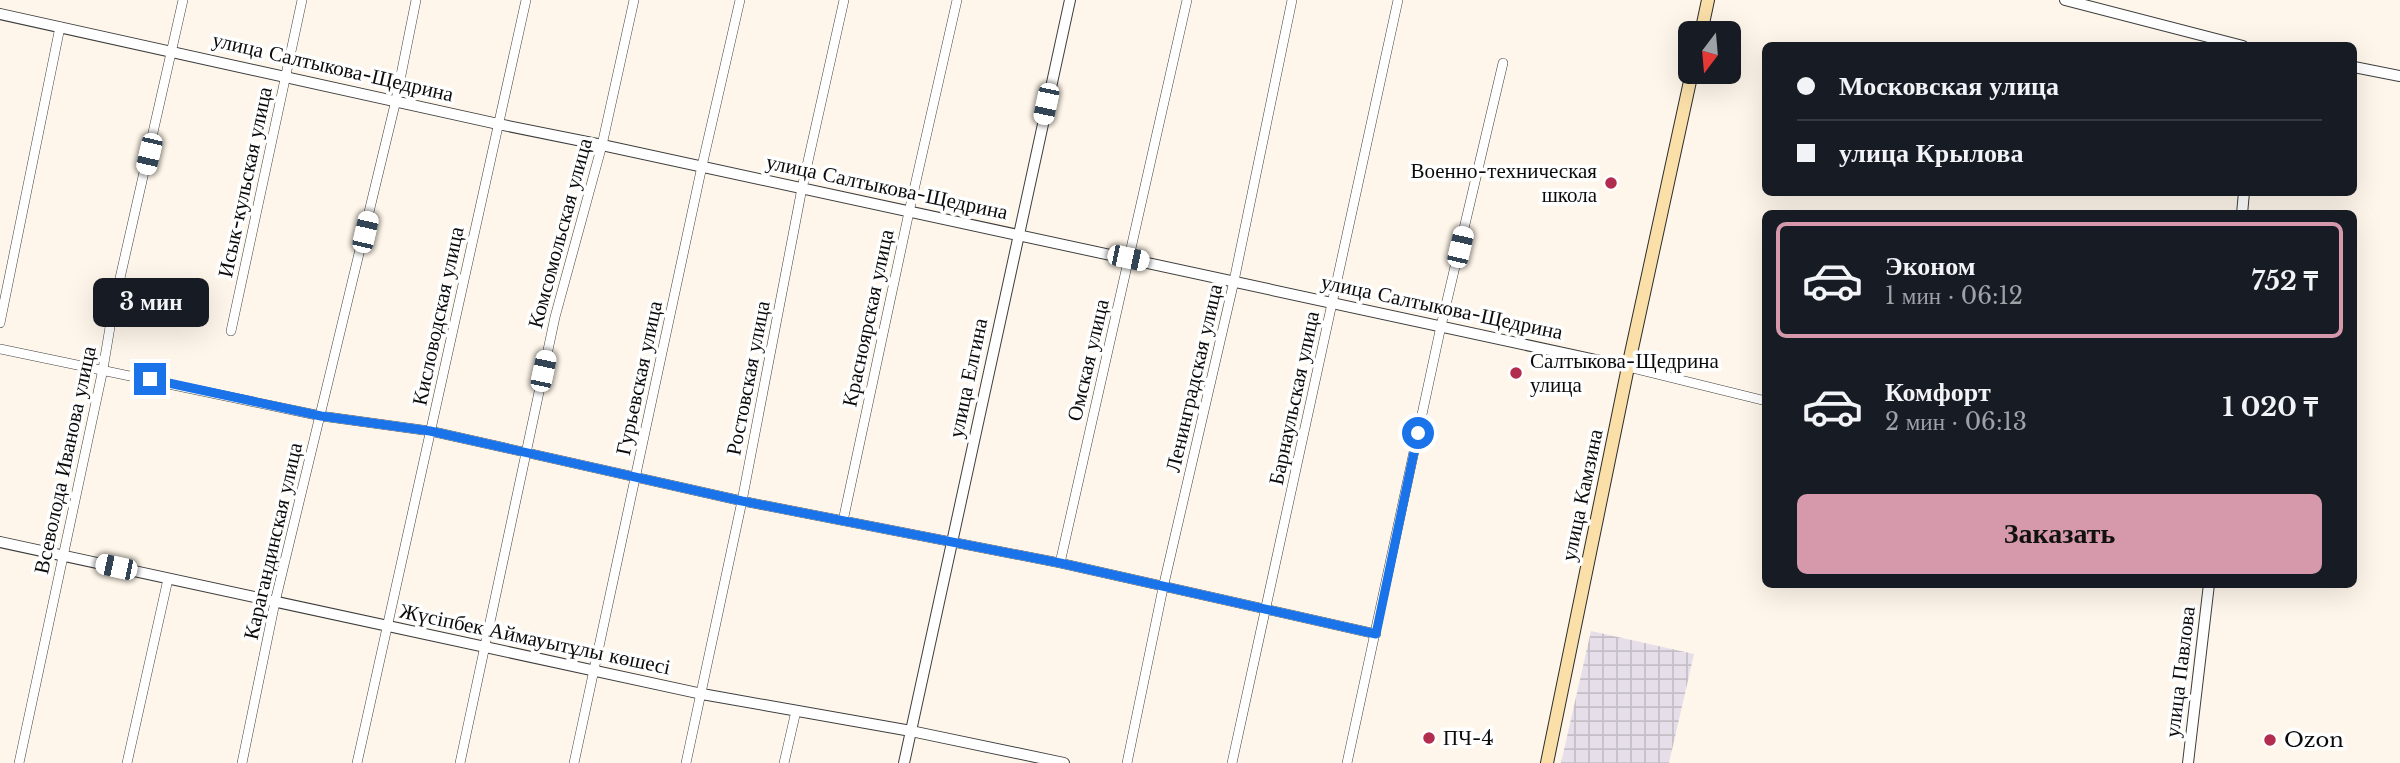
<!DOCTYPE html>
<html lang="ru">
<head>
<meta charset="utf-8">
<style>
	:root { --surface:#171b24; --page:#20242c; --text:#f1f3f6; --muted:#9ea1a6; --line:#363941; --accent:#d599ab }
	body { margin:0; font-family:"Libre Baskerville",serif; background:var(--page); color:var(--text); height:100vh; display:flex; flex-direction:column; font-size:26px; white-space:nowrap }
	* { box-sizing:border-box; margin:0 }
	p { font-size:23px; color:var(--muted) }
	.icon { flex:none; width:38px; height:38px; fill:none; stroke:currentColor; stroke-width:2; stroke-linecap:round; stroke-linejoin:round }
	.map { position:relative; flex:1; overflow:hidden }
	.side { position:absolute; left:1762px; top:210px; width:595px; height:378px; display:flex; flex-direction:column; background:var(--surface); border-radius:10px; box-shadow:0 7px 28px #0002 }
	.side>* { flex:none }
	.guide { position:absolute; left:1762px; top:42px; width:595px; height:154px; border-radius:10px; box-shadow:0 7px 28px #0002; display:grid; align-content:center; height:154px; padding:0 35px; background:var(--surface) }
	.needle { width:46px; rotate:196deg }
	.buttons { position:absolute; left:1678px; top:21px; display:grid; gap:14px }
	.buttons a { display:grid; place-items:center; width:63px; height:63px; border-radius:10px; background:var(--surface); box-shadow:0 7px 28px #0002; font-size:35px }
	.end { position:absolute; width:32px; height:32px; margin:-16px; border:9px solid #1a73e8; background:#fff; box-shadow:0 0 0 4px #fff }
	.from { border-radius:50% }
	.bubble { position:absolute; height:49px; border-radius:10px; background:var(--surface); box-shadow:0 7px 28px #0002; font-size:23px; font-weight:700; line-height:49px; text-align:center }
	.car { position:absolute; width:21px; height:42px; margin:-21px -10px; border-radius:9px; box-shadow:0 0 5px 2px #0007; background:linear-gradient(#fff 24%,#345 0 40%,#fff 0 76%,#345 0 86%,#fff 0) }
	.guide b { display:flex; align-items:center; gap:24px; height:66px; font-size:26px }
	.guide b+b { border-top:2px solid var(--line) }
	.guide i { width:18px; height:18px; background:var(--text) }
	ul { padding:12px 0 0; list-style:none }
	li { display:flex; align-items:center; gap:21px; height:116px; margin:0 14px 10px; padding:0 21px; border:4px solid transparent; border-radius:10px }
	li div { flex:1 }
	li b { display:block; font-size:26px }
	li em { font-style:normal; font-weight:700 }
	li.active { border-color:var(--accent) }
	li>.icon { width:63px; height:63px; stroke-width:1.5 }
	.action { display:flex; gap:14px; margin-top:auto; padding:14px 35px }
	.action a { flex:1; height:80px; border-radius:10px; background:var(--accent); color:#111; font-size:28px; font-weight:700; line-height:80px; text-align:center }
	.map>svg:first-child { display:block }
</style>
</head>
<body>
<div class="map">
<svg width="2400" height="763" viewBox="0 0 2400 763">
	<defs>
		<pattern id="industrial-grid" width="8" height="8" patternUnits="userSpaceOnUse" patternTransform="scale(1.75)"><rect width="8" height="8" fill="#e6dfea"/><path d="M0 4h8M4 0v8" fill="none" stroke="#c4bec7"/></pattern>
	</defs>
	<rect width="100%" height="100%" fill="#fef6ea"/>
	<path fill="url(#industrial-grid)" d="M 1591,631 L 1694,654 L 1669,763 L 1561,763 Z"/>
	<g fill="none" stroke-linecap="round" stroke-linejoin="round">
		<g stroke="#3e3e3e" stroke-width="10">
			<path id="minor" d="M 0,323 L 60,27
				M 231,331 L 302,0
				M 0,349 L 321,416 L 430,431 L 742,501 L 1060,563 L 1376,634
				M 1628,367 L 1766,401
				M 843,521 L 909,212 L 957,0
				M 1060,563 L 1187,0
				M 19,763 L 103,369 L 113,309 L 183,0
				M 127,763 L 168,579
				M 242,763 L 275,602 L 396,100 L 416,0
				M 357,763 L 526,0
				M 460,763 L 555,317 L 602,145 L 634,0
				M 574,763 L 702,166 L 740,0
				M 686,763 L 742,501 L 802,188 L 844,0
				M 784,763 L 796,711
				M 1127,763 L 1163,588 L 1234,281 L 1292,0
				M 1232,763 L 1398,0
				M 1347,763 L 1441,326 L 1503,63"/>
		</g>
		<g stroke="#3e3e3e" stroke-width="12">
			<path id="tertiary" d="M 2065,0 L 2243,46
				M 0,14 L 498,124 L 602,145 L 1628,367
				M 2354,67 L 2400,76
				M 2242,214 L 2244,192
				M 0,542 L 702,694 L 911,731 L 1064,763
				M 904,763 L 1070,0
				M 2188,763 L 2209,584"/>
		</g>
		<g stroke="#2d2d2d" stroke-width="14">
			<path id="secondary" d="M 1701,33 L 1708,0
				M 1547,763 L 1628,367 L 1692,72"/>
		</g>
		<use href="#minor" stroke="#fff" stroke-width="9"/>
		<use href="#tertiary" stroke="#fff" stroke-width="10"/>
		<use href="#secondary" stroke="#fadfa9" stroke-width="12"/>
	</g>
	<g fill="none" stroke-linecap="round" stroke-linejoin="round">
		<path stroke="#1a73e8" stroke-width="9" d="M 150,379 L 321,416 L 430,431 L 742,501 L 1060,563 L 1376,634 L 1418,433"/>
	</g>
	<g fill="#b22c50" stroke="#fff" stroke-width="2.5">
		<circle cx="1611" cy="183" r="7"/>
		<circle cx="1516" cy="373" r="7"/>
		<circle cx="1429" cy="738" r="7"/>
		<circle cx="2270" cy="740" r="7"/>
	</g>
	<g text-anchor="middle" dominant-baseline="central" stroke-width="7" stroke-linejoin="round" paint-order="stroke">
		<g font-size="21" fill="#0b0b0b" stroke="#fff">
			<text transform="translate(333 67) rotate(13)">улица Салтыкова-Щедрина</text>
			<text transform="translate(245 182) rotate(-78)">Исык-кульская улица</text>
			<text transform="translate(887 187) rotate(12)">улица Салтыкова-Щедрина</text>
			<text transform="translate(560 233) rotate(-75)">Комсомольская улица</text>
			<text transform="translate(1442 307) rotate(12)">улица Салтыкова-Щедрина</text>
			<text transform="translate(438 316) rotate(-78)">Кисловодская улица</text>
			<text transform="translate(868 318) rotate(-78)">Красноярская улица</text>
			<text transform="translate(1088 360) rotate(-77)">Омская улица</text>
			<text transform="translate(639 378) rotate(-78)">Гурьевская улица</text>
			<text transform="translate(748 378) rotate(-79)">Ростовская улица</text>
			<text transform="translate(968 378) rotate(-78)">улица Елгина</text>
			<text transform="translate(1194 378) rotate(-77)">Ленинградская улица</text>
			<text transform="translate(1294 398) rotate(-78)">Барнаульская улица</text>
			<text transform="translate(65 460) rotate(-78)">Всеволода Иванова улица</text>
			<text transform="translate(1582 495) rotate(-78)">улица Камзина</text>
			<text transform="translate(273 541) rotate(-77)">Карагандинская улица</text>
			<text transform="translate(535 639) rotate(12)">Жүсіпбек Аймауытұлы көшесі</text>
			<text transform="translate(2180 672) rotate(-83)">улица Павлова</text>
		</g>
		<g font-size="21" fill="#0b0b0b" stroke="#fff" text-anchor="start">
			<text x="1597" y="171" text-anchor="end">Военно-техническая<tspan x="1597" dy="24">школа</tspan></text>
			<text x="1530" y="361">Салтыкова-Щедрина<tspan x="1530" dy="24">улица</tspan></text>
			<text x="1443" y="738">ПЧ-4</text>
			<text x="2284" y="740">Ozon</text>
		</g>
	</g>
</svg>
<div class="buttons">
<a><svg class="needle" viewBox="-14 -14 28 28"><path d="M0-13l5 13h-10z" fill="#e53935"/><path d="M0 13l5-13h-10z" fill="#9ea1a6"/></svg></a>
</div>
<i class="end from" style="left:1418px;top:433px"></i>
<i class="end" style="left:150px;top:379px"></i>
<div class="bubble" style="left:93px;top:278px;width:116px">3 мин</div>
<i class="car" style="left:1046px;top:104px;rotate:192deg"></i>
<i class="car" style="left:149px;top:154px;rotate:193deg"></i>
<i class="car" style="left:365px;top:232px;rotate:13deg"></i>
<i class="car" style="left:1460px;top:247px;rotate:13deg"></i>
<i class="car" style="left:1128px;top:258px;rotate:102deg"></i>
<i class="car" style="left:543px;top:371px;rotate:12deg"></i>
<i class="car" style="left:116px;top:567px;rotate:282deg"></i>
<div class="guide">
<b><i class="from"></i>Московская улица</b>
<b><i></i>улица Крылова</b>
</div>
<section class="side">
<ul>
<li class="active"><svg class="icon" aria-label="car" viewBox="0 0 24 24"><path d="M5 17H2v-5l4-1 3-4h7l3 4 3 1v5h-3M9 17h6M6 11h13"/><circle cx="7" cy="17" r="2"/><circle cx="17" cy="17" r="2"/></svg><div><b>Эконом</b><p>1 мин · 06:12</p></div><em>752 ₸</em></li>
<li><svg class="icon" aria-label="car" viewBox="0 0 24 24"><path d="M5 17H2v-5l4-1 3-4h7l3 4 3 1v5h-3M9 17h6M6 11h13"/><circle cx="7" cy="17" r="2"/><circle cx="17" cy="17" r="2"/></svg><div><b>Комфорт</b><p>2 мин · 06:13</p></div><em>1 020 ₸</em></li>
</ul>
<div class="action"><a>Заказать</a></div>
</section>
</div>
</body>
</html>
